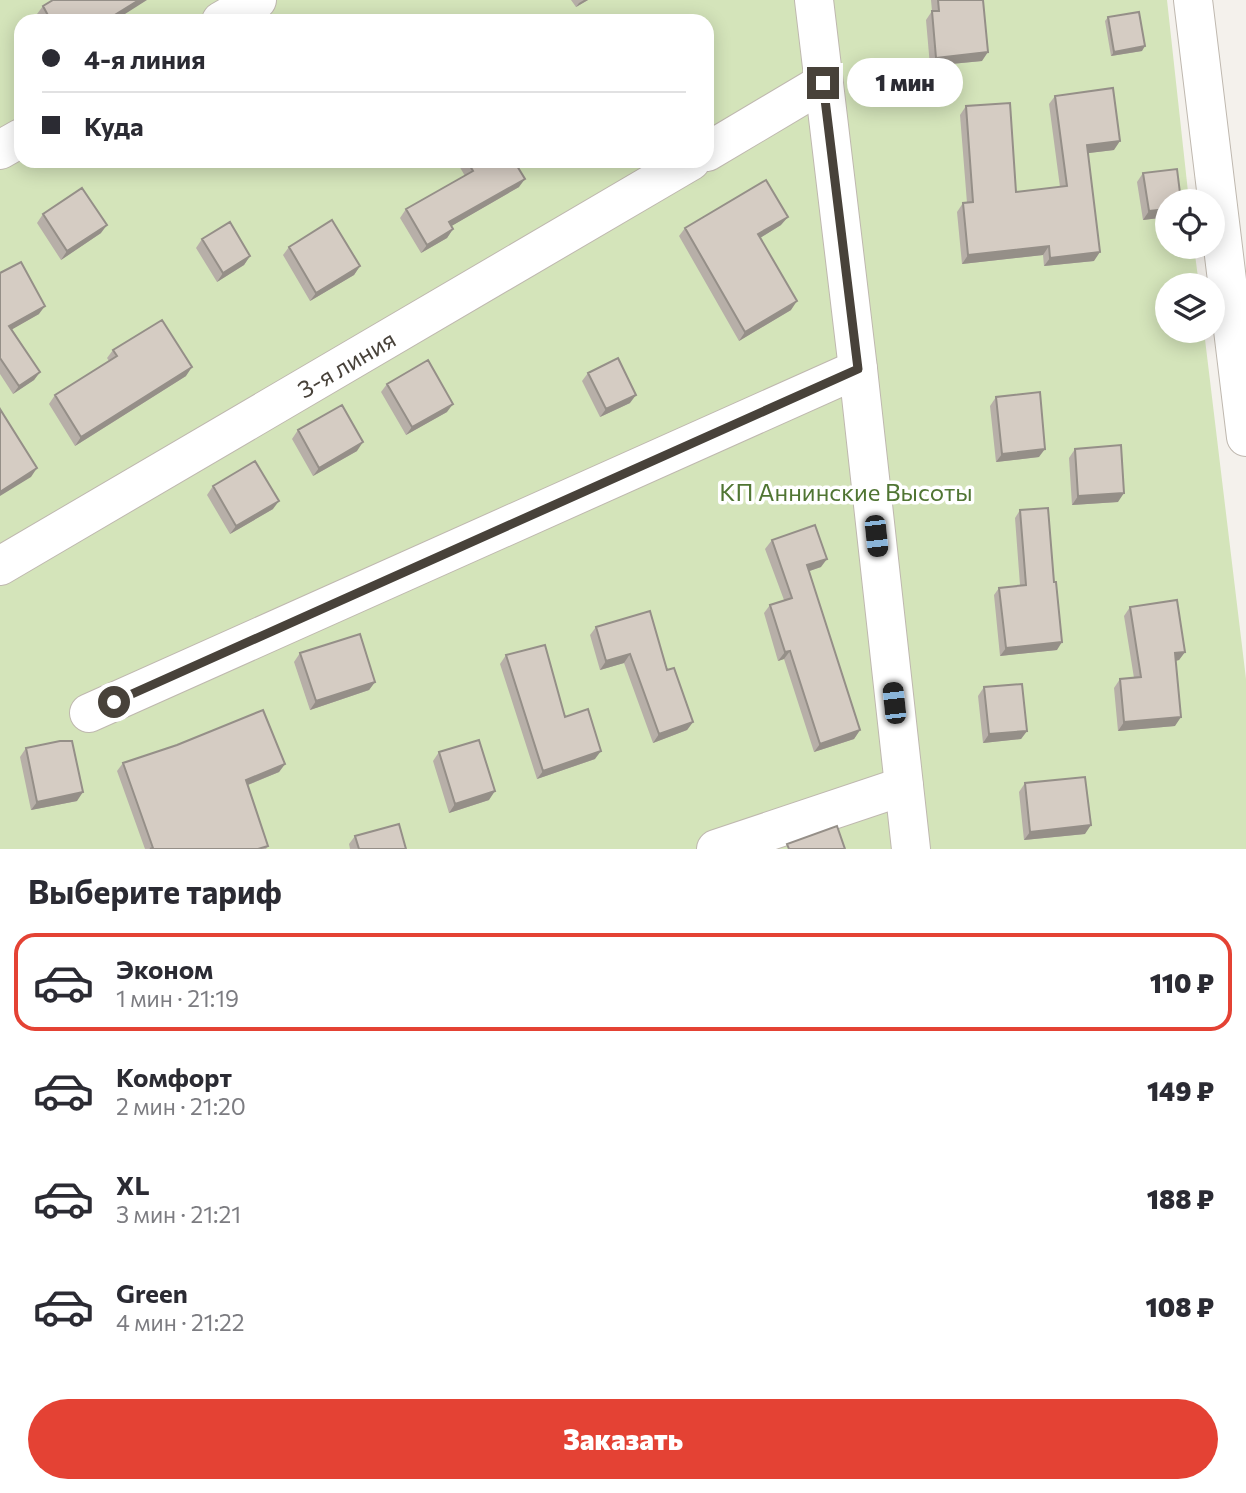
<!DOCTYPE html>
<html lang="ru">
<head>
<meta charset="utf-8">
<style>
	:root { --surface:#fff; --page:#f7f7f7; --text:#2b2b33; --muted:#7c7c81; --line:#e1e1e2; --accent:#e44234 }
	body { margin:0; font-family:Commissioner,sans-serif; background:var(--page); color:var(--text); height:100vh; display:flex; flex-direction:column; font-size:26px; white-space:nowrap }
	* { box-sizing:border-box; margin:0 }
	p { font-size:23px; color:var(--muted) }
	.icon { flex:none; width:38px; height:38px; fill:none; stroke:currentColor; stroke-width:2; stroke-linecap:round; stroke-linejoin:round }
	.map { position:relative; height:849px; overflow:hidden }
	.drawer { display:flex; flex-direction:column; background:var(--surface); flex:1 }
	.drawer>* { flex:none }
	.top-card { position:absolute; left:14px; top:14px; width:700px; height:154px; border-radius:21px; box-shadow:0 4px 18px #0003; display:grid; align-content:center; height:154px; padding:0 28px; background:var(--surface) }
	.fabs { position:absolute; left:1155px; top:189px; display:grid; gap:14px }
	.fabs a { display:grid; place-items:center; width:70px; height:70px; border-radius:50%; background:var(--surface); box-shadow:0 4px 18px #0003; font-size:35px }
	.end { position:absolute; width:32px; height:32px; margin:-16px; border:9px solid #48423a; background:#fff; box-shadow:0 0 0 4px #fff }
	.from { border-radius:50% }
	.bubble { position:absolute; height:49px; border-radius:24px; background:var(--surface); box-shadow:0 4px 18px #0003; font-size:23px; font-weight:800; line-height:49px; text-align:center }
	.car { position:absolute; width:21px; height:42px; margin:-21px -10px; border-radius:9px; box-shadow:0 0 5px 2px #0007; background:linear-gradient(#222 24%,#8ab4d8 0 40%,#222 0 76%,#8ab4d8 0 86%,#222 0) }
	.top-card b { display:flex; align-items:center; gap:24px; height:66px; font-size:26px }
	.top-card b+b { border-top:2px solid var(--line) }
	.top-card i { width:18px; height:18px; background:var(--text) }
	ul { padding:0; list-style:none }
	li { display:flex; align-items:center; gap:21px; height:98px; margin:0 14px 10px; padding:0 14px; border:4px solid transparent; border-radius:21px }
	li div { flex:1 }
	li b { display:block; font-size:26px }
	li em { font-style:normal; font-weight:800 }
	li.current { border-color:var(--accent) }
	li>.icon { width:63px; height:63px; stroke-width:1.5 }
	h2 { padding:0 28px; font-size:32px; line-height:84px }
	.action { display:flex; gap:14px; margin-top:auto; padding:14px 28px }
	.action a { flex:1; height:80px; border-radius:42px; background:var(--accent); color:#fff; font-size:28px; font-weight:800; line-height:80px; text-align:center }
	.map>svg:first-child { display:block }
</style>
</head>
<body>
<div class="map">
<svg width="1246" height="849" viewBox="0 0 1246 849">
	<rect width="100%" height="100%" fill="#f4f1ec"/>
	<path fill="#d4e4ba" fill-rule="evenodd" d="M 0,0 L 1167,0 L 1189,201 L 1167,201 L 1167,247 L 1194,247 L 1199,285 L 1167,285 L 1167,331 L 1204,331 L 1246,679 L 1246,849 L 0,849 ZM 21,21 L 707,21 L 707,161 L 21,161 Z"/>
	<g fill="none" stroke-linecap="round" stroke-linejoin="round">
		<g stroke="#bfb8af" stroke-width="40">
			<g id="minor">
				<path d="M 814,0 L 858,369 L 911,849"/>
				<path d="M 1193,0 L 1246,437"/>
				<path d="M 221,21 L 257,0"/>
				<path d="M 0,150 L 21,138"/>
				<path d="M 707,152 L 823,83"/>
				<path id="s1" d="M 0,566 L 691,161"/>
				<path d="M 89,713 L 858,369"/>
				<path d="M 716,849 L 904,786"/>
			</g>
		</g>
		<use href="#minor" stroke="#fff" stroke-width="38"/>
	</g>
	<path fill="#b7afa8" d="M 571,0 L 588,0 L 576,7 Z
		M 931,0 L 983,0 L 982,61 L 930,66 L 926,20 L 932,11 Z
		M 43,6 L 114,21 L 40,21 L 37,14 Z
		M 1108,17 L 1142,51 L 1111,56 L 1105,21 Z
		M 1055,96 L 1114,150 L 1088,153 L 1094,261 L 1044,266 L 1043,255 L 962,264 L 957,212 L 963,203 L 967,203 L 960,115 L 966,106 L 1016,192 L 1060,187 L 1049,104 Z
		M 460,161 L 514,161 L 519,187 L 451,226 L 453,229 L 447,238 L 421,253 L 400,218 L 406,209 L 465,176 L 458,164 Z
		M 1143,173 L 1167,201 L 1167,217 L 1143,220 L 1137,182 Z
		M 43,214 L 101,233 L 61,260 L 37,223 Z
		M 781,225 L 760,238 L 791,310 L 739,341 L 679,236 L 685,228 Z
		M 202,239 L 250,256 L 244,265 L 217,282 L 196,248 Z
		M 289,247 L 360,266 L 354,275 L 310,301 L 283,255 Z
		M 0,273 L 39,314 L 12,329 L 40,372 L 34,380 L 13,394 L 0,374 Z
		M 113,350 L 186,376 L 75,446 L 49,404 L 55,395 L 109,361 L 107,358 Z
		M 588,373 L 630,403 L 600,417 L 582,381 Z
		M 387,384 L 447,412 L 406,435 L 381,392 Z
		M 996,397 L 1039,457 L 996,462 L 990,406 Z
		M 298,430 L 357,451 L 313,476 L 292,439 Z
		M 1075,449 L 1118,502 L 1072,505 L 1069,458 Z
		M 213,486 L 273,509 L 230,534 L 207,495 Z
		M 1020,510 L 1057,650 L 1000,656 L 994,595 L 999,588 L 1020,585 L 1015,518 Z
		M 772,540 L 821,567 L 809,571 L 860,730 L 854,739 L 814,752 L 784,659 L 778,661 L 764,613 L 770,605 L 784,600 L 765,549 Z
		M 1130,607 L 1185,652 L 1179,660 L 1176,661 L 1175,726 L 1118,731 L 1114,688 L 1120,679 L 1134,678 L 1124,616 Z
		M 596,627 L 667,670 L 693,722 L 687,730 L 653,743 L 624,663 L 600,670 L 590,635 Z
		M 300,653 L 375,682 L 369,690 L 310,710 L 294,662 Z
		M 506,655 L 565,717 L 595,759 L 537,779 L 500,664 Z
		M 984,687 L 1027,731 L 1021,739 L 983,743 L 978,696 Z
		M 26,748 L 77,801 L 31,810 L 20,757 Z
		M 439,752 L 489,800 L 449,813 L 433,761 Z
		M 123,763 L 285,764 L 279,772 L 248,785 L 268,846 L 266,849 L 145,849 L 117,771 Z
		M 1025,783 L 1085,834 L 1024,840 L 1019,792 Z
		M 355,836 L 406,849 L 350,849 L 349,844 Z"/>
	<path fill="#958f88" d="M 139,0 L 147,0 L 114,21 L 105,21 Z
		M 584,0 L 588,0 L 576,7 L 579,3 Z
		M 1145,46 L 1142,51 L 1111,56 L 1114,52 Z
		M 988,52 L 982,61 L 930,66 L 936,58 Z
		M 1120,141 L 1114,150 L 1081,154 L 1087,145 Z
		M 525,179 L 519,187 L 443,231 L 449,222 Z
		M 1167,209 L 1167,217 L 1143,220 L 1149,211 Z
		M 788,217 L 781,225 L 752,243 L 758,234 Z
		M 107,225 L 101,233 L 61,260 L 67,251 Z
		M 453,229 L 447,238 L 421,253 L 427,245 Z
		M 1049,246 L 1043,255 L 962,264 L 968,255 Z
		M 1100,252 L 1094,261 L 1044,266 L 1050,258 Z
		M 250,256 L 244,265 L 217,282 L 223,273 Z
		M 360,266 L 354,275 L 310,301 L 316,293 Z
		M 797,301 L 791,310 L 739,341 L 745,332 Z
		M 45,306 L 39,314 L 4,334 L 9,326 Z
		M 192,367 L 186,376 L 75,446 L 81,437 Z
		M 40,372 L 34,380 L 13,394 L 19,386 Z
		M 636,395 L 630,403 L 600,417 L 606,409 Z
		M 453,404 L 447,412 L 406,435 L 412,427 Z
		M 363,442 L 357,451 L 313,476 L 319,468 Z
		M 1045,449 L 1039,457 L 996,462 L 1002,454 Z
		M 37,468 L 31,477 L 0,496 L 0,492 Z
		M 1124,493 L 1118,502 L 1072,505 L 1078,496 Z
		M 279,501 L 273,509 L 230,534 L 236,526 Z
		M 827,559 L 821,567 L 801,574 L 807,565 Z
		M 1062,642 L 1057,650 L 1000,656 L 1006,648 Z
		M 790,651 L 784,659 L 778,661 L 785,652 Z
		M 1185,652 L 1179,660 L 1169,662 L 1175,653 Z
		M 630,654 L 624,663 L 600,670 L 606,661 Z
		M 375,682 L 369,690 L 310,710 L 316,701 Z
		M 1181,717 L 1175,726 L 1118,731 L 1124,722 Z
		M 693,722 L 687,730 L 653,743 L 659,734 Z
		M 860,730 L 854,739 L 814,752 L 820,744 Z
		M 1027,731 L 1021,739 L 983,743 L 989,734 Z
		M 601,751 L 595,759 L 537,779 L 543,771 Z
		M 285,764 L 279,772 L 240,788 L 246,780 Z
		M 495,791 L 489,800 L 449,813 L 455,804 Z
		M 83,792 L 77,801 L 31,810 L 37,802 Z
		M 1091,825 L 1085,834 L 1024,840 L 1030,832 Z"/>
	<path fill="#d5ccc3" stroke="#958f88" stroke-width="2" d="M 53,0 L 139,0 L 105,21 L 51,21 L 43,6 Z
		M 938,0 L 983,0 L 988,52 L 936,58 L 932,11 L 939,11 Z
		M 1139,12 L 1145,46 L 1114,52 L 1108,17 Z
		M 1113,88 L 1120,141 L 1087,145 L 1100,252 L 1050,258 L 1049,246 L 968,255 L 963,203 L 973,202 L 966,106 L 1010,103 L 1016,192 L 1067,186 L 1055,96 Z
		M 467,161 L 514,161 L 525,179 L 449,222 L 453,229 L 427,245 L 406,209 L 473,171 Z
		M 1177,169 L 1181,201 L 1167,201 L 1167,209 L 1149,211 L 1143,173 Z
		M 766,180 L 788,217 L 758,234 L 797,301 L 745,332 L 685,228 Z
		M 82,188 L 107,225 L 67,251 L 43,214 Z
		M 332,220 L 360,266 L 316,293 L 289,247 Z
		M 230,222 L 250,256 L 223,273 L 202,239 Z
		M 21,262 L 45,306 L 9,326 L 40,372 L 19,386 L 0,358 L 0,273 Z
		M 162,320 L 192,367 L 81,437 L 55,395 L 117,356 L 113,350 Z
		M 618,358 L 636,395 L 606,409 L 588,373 Z
		M 428,360 L 453,404 L 412,427 L 387,384 Z
		M 1040,392 L 1045,449 L 1002,454 L 996,397 Z
		M 342,405 L 363,442 L 319,468 L 298,430 Z
		M 0,409 L 37,468 L 0,492 Z
		M 1121,445 L 1124,493 L 1078,496 L 1075,449 Z
		M 255,461 L 279,501 L 236,526 L 213,486 Z
		M 1048,508 L 1054,582 L 1056,582 L 1062,642 L 1006,648 L 999,588 L 1026,585 L 1020,510 Z
		M 815,525 L 827,559 L 807,565 L 860,730 L 820,744 L 790,651 L 785,652 L 770,605 L 792,598 L 772,540 Z
		M 1177,600 L 1185,652 L 1175,653 L 1181,717 L 1124,722 L 1120,679 L 1141,677 L 1130,607 Z
		M 650,611 L 667,670 L 674,668 L 693,722 L 659,734 L 630,654 L 606,661 L 596,627 Z
		M 360,634 L 375,682 L 316,701 L 300,653 Z
		M 545,645 L 565,717 L 588,709 L 601,751 L 543,771 L 506,655 Z
		M 1022,684 L 1027,731 L 989,734 L 984,687 Z
		M 263,710 L 285,764 L 246,780 L 268,846 L 258,849 L 150,849 L 153,848 L 123,763 L 177,745 Z
		M 479,740 L 495,791 L 455,804 L 439,752 Z
		M 60,741 L 72,741 L 83,792 L 37,802 L 26,748 Z
		M 1085,777 L 1091,825 L 1030,832 L 1025,783 Z
		M 399,824 L 406,849 L 359,849 L 355,836 Z
		M 837,826 L 845,849 L 789,849 L 787,844 Z"/>
	<g fill="none" stroke-linecap="round" stroke-linejoin="round">
		<path stroke="#48423a" stroke-width="9" d="M 114,702 L 858,369 L 823,83"/>
	</g>
	<g text-anchor="middle" dominant-baseline="central" stroke-width="7" stroke-linejoin="round" paint-order="stroke">
		<g font-size="24" fill="#48423a" stroke="#fff">
			<text stroke="none"><textPath href="#s1" startOffset="401">3-я линия</textPath></text>
		</g>
		<g font-size="24" fill="#507533" stroke="#fff">
			<text x="846" y="491">КП Аннинские Высоты</text>
		</g>
	</g>
</svg>
<div class="fabs">
<a><svg class="icon" aria-label="locate" viewBox="0 0 24 24"><circle cx="12" cy="12" r="6"/><path d="M12 2v4M12 18v4M2 12h4M18 12h4"/></svg></a>
<a><svg class="icon" aria-label="layers" viewBox="0 0 24 24"><path d="M12 4l9 5-9 5-9-5zM3 14l9 5 9-5"/></svg></a>
</div>
<i class="end from" style="left:114px;top:702px"></i>
<i class="end" style="left:823px;top:83px"></i>
<div class="bubble" style="left:847px;top:58px;width:116px">1 мин</div>
<i class="car" style="left:876px;top:536px;rotate:174deg"></i>
<i class="car" style="left:894px;top:703px;rotate:354deg"></i>
<div class="top-card">
<b><i class="from"></i>4-я линия</b>
<b><i></i>Куда</b>
</div>
</div>
<section class="drawer">
<h2>Выберите тариф</h2>
<ul>
<li class="current"><svg class="icon" aria-label="car" viewBox="0 0 24 24"><path d="M5 17H2v-5l4-1 3-4h7l3 4 3 1v5h-3M9 17h6M6 11h13"/><circle cx="7" cy="17" r="2"/><circle cx="17" cy="17" r="2"/></svg><div><b>Эконом</b><p>1 мин · 21:19</p></div><em>110 ₽</em></li>
<li><svg class="icon" aria-label="car" viewBox="0 0 24 24"><path d="M5 17H2v-5l4-1 3-4h7l3 4 3 1v5h-3M9 17h6M6 11h13"/><circle cx="7" cy="17" r="2"/><circle cx="17" cy="17" r="2"/></svg><div><b>Комфорт</b><p>2 мин · 21:20</p></div><em>149 ₽</em></li>
<li><svg class="icon" aria-label="car" viewBox="0 0 24 24"><path d="M5 17H2v-5l4-1 3-4h7l3 4 3 1v5h-3M9 17h6M6 11h13"/><circle cx="7" cy="17" r="2"/><circle cx="17" cy="17" r="2"/></svg><div><b>XL</b><p>3 мин · 21:21</p></div><em>188 ₽</em></li>
<li><svg class="icon" aria-label="car" viewBox="0 0 24 24"><path d="M5 17H2v-5l4-1 3-4h7l3 4 3 1v5h-3M9 17h6M6 11h13"/><circle cx="7" cy="17" r="2"/><circle cx="17" cy="17" r="2"/></svg><div><b>Green</b><p>4 мин · 21:22</p></div><em>108 ₽</em></li>
</ul>
<div class="action"><a>Заказать</a></div>
</section>
</body>
</html>
